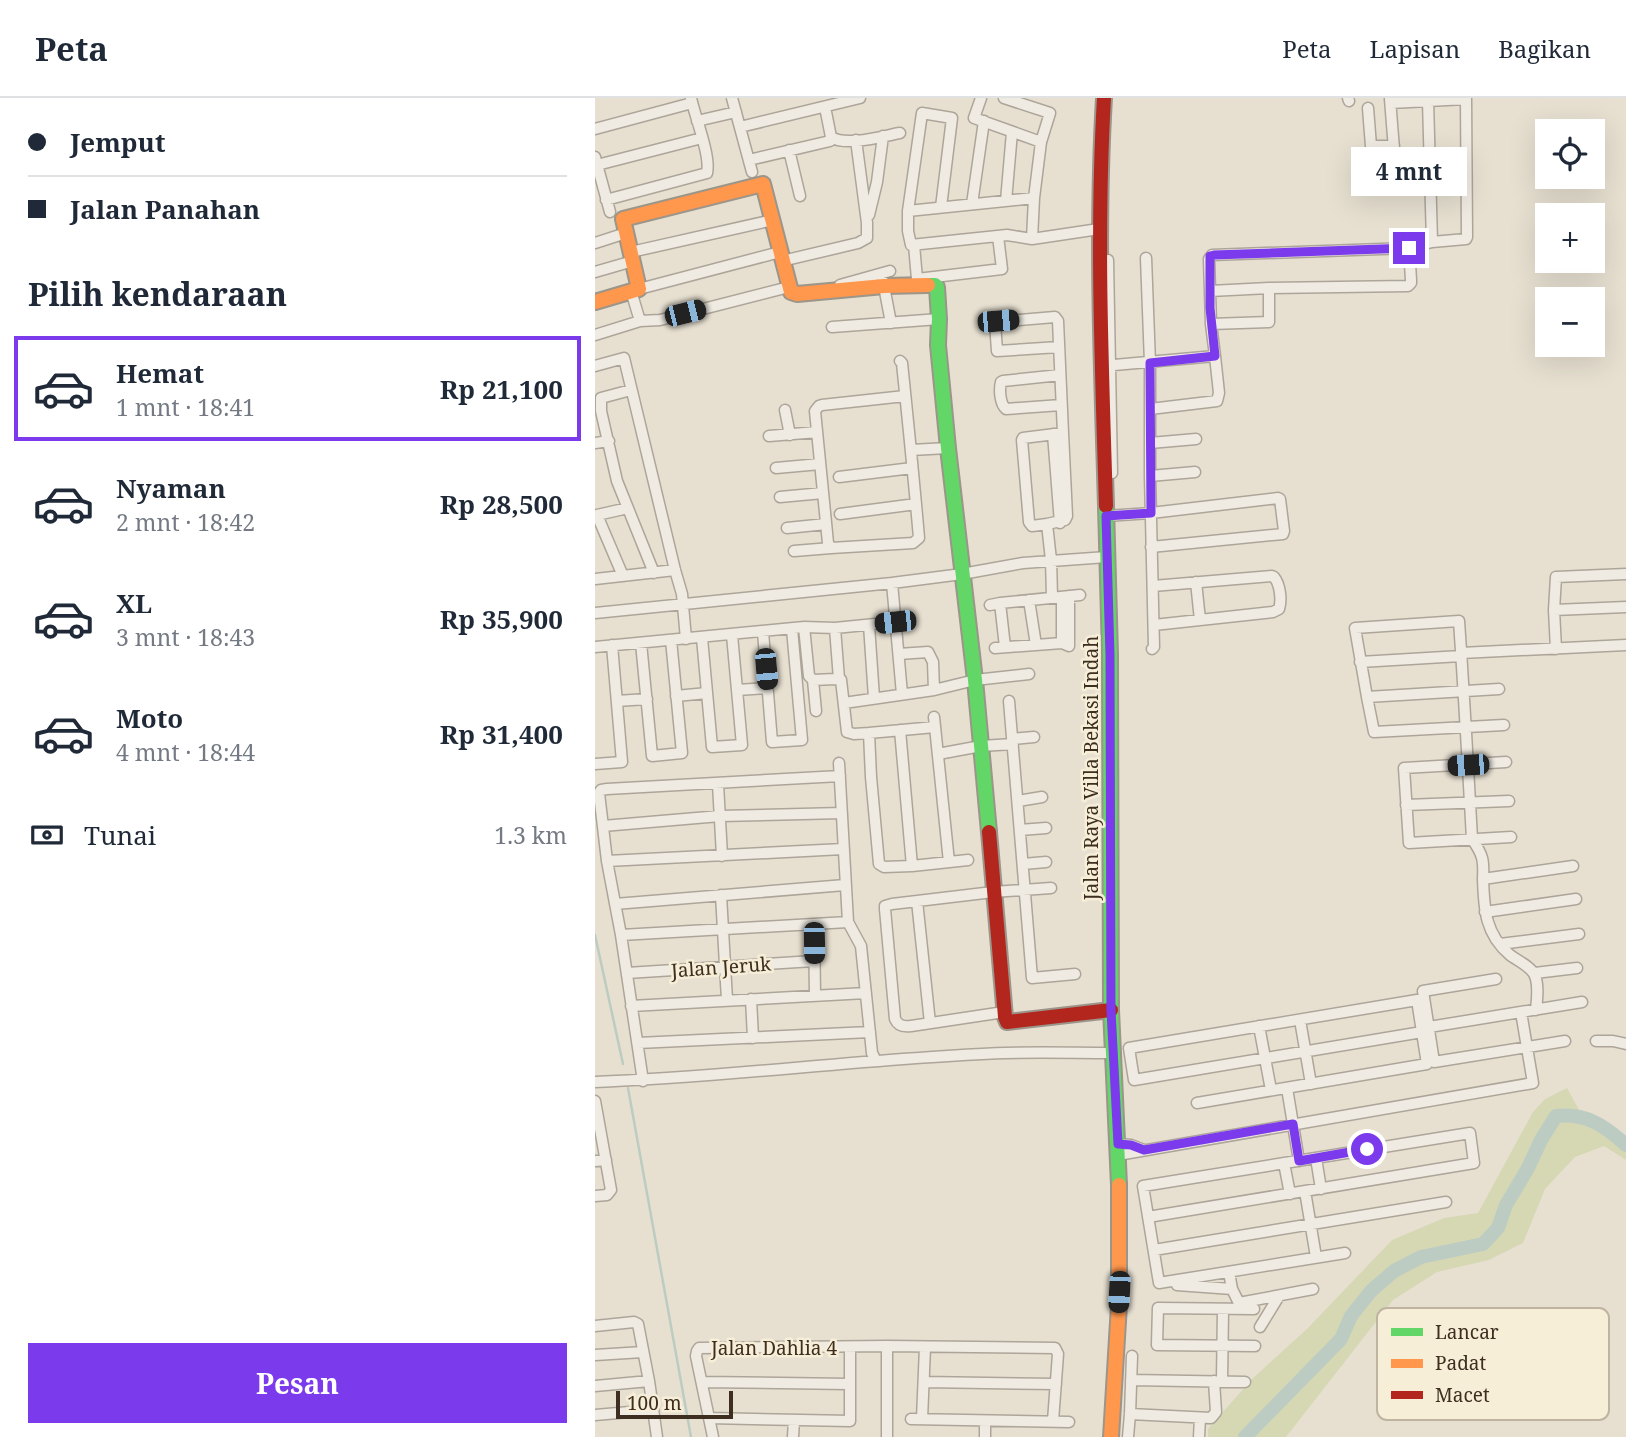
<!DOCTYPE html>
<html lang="id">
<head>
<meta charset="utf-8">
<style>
	:root { --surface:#fff; --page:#f2f2f3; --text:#1f2937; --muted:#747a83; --line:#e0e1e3; --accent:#7c3aed }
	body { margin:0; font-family:"Noto Serif",serif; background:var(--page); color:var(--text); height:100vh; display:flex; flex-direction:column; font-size:26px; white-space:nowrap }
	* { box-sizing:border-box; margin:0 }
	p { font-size:23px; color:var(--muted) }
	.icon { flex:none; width:38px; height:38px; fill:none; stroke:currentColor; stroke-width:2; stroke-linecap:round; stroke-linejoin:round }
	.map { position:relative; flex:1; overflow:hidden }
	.side { display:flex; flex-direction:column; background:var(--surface); width:595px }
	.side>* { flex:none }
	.guide { display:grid; align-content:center; height:154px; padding:0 28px; background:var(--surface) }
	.fabs { position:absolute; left:940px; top:21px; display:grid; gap:14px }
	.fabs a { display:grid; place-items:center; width:70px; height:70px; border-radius:0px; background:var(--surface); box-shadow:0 7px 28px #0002; font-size:35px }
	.scale { position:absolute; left:21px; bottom:18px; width:117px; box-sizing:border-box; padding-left:7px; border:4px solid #3d2e20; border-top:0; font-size:19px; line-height:24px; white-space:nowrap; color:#3d2e20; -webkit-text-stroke:5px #f7eed8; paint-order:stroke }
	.end { position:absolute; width:32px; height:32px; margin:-16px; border:9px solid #7c3aed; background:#fff; box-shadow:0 0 0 4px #fff }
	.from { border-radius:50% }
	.bubble { position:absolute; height:49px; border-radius:0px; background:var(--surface); box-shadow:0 7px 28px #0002; font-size:23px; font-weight:700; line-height:49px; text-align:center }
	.car { position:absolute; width:21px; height:42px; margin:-21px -10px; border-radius:9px; box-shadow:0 0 5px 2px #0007; background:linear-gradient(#222 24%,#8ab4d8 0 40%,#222 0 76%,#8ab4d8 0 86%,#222 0) }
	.guide b { display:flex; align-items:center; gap:24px; height:66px; font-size:26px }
	.guide b+b { border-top:2px solid var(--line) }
	.guide i { width:18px; height:18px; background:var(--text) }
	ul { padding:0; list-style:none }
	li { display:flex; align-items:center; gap:21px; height:105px; margin:0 14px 10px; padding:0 14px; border:4px solid transparent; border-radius:0px }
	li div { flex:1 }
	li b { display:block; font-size:26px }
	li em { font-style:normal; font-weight:700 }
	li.active { border-color:var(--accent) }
	li>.icon { width:63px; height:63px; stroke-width:1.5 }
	h2 { padding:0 28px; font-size:32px; line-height:84px }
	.pay { display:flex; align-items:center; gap:18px; height:77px; padding:0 28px; font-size:26px }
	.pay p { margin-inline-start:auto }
	.primary-button { display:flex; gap:14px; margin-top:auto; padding:14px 28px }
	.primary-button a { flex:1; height:80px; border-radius:0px; background:var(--accent); color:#fff; font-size:28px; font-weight:700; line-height:80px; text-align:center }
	header { display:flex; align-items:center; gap:42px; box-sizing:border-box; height:98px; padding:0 35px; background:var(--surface); border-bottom:2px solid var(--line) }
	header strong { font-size:33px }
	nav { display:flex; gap:38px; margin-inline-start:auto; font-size:24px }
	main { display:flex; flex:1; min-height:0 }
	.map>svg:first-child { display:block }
</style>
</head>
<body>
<header>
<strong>Peta</strong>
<nav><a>Peta</a><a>Lapisan</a><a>Bagikan</a></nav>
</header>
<main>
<section class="side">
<div class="guide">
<b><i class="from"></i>Jemput</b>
<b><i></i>Jalan Panahan</b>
</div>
<h2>Pilih kendaraan</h2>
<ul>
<li class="active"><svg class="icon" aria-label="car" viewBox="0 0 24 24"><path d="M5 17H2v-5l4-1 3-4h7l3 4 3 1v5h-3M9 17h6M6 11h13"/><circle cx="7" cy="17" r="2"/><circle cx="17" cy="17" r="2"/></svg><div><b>Hemat</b><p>1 mnt · 18:41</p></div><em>Rp 21,100</em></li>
<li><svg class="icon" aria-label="car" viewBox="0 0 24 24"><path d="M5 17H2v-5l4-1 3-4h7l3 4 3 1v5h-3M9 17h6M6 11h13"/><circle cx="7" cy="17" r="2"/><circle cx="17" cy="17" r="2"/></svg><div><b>Nyaman</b><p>2 mnt · 18:42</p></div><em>Rp 28,500</em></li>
<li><svg class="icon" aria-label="car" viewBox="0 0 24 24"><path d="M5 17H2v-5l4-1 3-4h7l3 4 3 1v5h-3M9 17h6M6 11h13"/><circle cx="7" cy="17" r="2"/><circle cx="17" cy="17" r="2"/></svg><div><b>XL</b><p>3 mnt · 18:43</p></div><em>Rp 35,900</em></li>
<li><svg class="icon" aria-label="car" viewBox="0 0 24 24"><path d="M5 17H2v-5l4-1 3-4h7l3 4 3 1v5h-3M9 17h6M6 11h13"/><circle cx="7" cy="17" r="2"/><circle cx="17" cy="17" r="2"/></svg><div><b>Moto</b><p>4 mnt · 18:44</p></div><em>Rp 31,400</em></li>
</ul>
<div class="pay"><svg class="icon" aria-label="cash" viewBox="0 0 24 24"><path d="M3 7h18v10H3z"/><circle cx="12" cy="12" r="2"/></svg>Tunai<p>1.3 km</p></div>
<div class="primary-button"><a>Pesan</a></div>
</section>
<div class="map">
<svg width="1031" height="1339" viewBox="0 0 1031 1339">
	<rect width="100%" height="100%" fill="#e7e0d1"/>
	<path fill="#d6d7b3" d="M 972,990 L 988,1019 L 1015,1032 L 1031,1047 L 1031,1062 L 1009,1048 L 980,1059 L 950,1091 L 928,1145 L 894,1162 L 842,1174 L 798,1202 L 691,1339 L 613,1339 L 613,1331 L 657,1281 L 713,1230 L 797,1142 L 849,1120 L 883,1115 L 938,1014 L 950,1001 Z"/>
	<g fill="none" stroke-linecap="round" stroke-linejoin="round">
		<path stroke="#bcccc2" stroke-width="2.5" d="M 0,837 L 28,966
			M 33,990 L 96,1339"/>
		<path stroke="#bcccc2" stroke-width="14" d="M 650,1339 L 746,1241 L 756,1218 L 776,1193 L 799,1173 L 826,1159 L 888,1146 L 903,1130 L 911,1107 L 933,1070 L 946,1042 L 961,1018 C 992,1015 1010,1028 1031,1047"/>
		<g stroke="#ada599" stroke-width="13">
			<path id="street" d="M 137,0 L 157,74
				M 386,0 L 379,20 L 446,44
				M 409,0 L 455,15 L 446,44 L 439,100 L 437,141
				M 753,0 L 754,3
				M 795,1 L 800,64
				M 833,3 L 837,144
				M 773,10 L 776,48 L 799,48
				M 102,23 L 141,14
				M 145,29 L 265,0
				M 0,31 L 97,5
				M 236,39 C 251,49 288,38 305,35
				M 194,52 L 205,98
				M 0,59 L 15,114
				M 154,62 L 235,43 L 236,39 L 230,9
				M 2,67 L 107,40
				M 11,102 L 112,75 C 116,58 100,19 96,0
				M 411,103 L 417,34
				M 377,106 L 389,23
				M 346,109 L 357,20 L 327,15 L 313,113 L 313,133 L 316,147 L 412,137 L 437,141 L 504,131
				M 313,113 L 439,100
				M 274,117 L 282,84 L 288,38
				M 0,145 L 31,135
				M 319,147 L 322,181 L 407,171 L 403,138
				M 36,154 L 178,122
				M 551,160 L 555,265 L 555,378 L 559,549 L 557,551
				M 513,162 L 517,375
				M 187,163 L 263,145 L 272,140 L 272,125 L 261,42
				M 0,174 L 38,163
				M 288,183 L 296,225
				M 245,187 L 295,173
				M 44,191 L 185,154
				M 36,193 L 45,223
				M 615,193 L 674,190 L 813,188 L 816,185 L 816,182 L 814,150
				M 616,226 L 674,224 L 674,190
				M 237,229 L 344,221
				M 0,237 L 45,223 L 65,222 L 194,189
				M 464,249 L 402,253 L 400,224 L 460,219 L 463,223 L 468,335
				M 305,263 L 307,265 C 313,323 319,382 324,440 L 318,445 L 236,450 L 233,445 L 220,313 L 224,308 L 227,307 L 310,298
				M 0,268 L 29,260 L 80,472 L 87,496 L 91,541
				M 508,268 L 620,258 L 616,226 L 614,161 L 617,157 L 814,150 L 837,144 L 871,141 L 872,139 L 871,1 L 796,5
				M 465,277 L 408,283 L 406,284 C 404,292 405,306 411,311 L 466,307
				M 36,292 L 6,300 L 6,313 L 22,383 L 59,475
				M 555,311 L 622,303 L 624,295 L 620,258
				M 190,312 L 195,337
				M 458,336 L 465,425
				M 174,338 L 222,334
				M 0,345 L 14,343
				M 555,345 L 601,341
				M 316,352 L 353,350
				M 181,370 L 225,366
				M 555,378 L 600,374
				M 244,379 L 317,370
				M 185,399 L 228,395
				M 245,416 L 321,406
				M 511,418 L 556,415 L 683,400 L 685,401 L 689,433 L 688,436 L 556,449
				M 452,426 L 470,422 L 472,418 L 468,335 L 428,340 L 427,342 L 434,424 L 437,428 L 452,426 L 456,462 L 457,499
				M 192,430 L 231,426
				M 199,453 L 236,450
				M 28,478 L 2,417 L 33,410
				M 0,481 L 80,472
				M 601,484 L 605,522
				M 297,485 L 307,596
				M 558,488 L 677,478 L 679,479 C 685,486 687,502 684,511 L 678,514 L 559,527
				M 467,499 L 467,545
				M 434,502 L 441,547
				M 405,505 L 410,549
				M 395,507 L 405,505 L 485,497
				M 959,512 L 1031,509
				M 0,515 L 297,485 L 367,476 L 428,465 L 512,459
				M 274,527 L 279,600
				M 209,529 L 214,578 L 218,582 L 240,581 L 246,582 L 252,634 L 259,636 L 274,635
				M 240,530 L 244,581
				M 168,534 L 177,644 L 207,642 L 197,531
				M 107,540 L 117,649 L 147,647 L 137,537
				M 46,545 L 57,658 L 87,655 L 76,542
				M 0,549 L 209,529 L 240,530 L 300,524
				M 400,550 L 467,545 L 474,548 L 474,498
				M 961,551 L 959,512 L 961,479 L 1031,476
				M 866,555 L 1031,547
				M 304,556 L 333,554 L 338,564 L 339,592
				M 765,564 L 866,558
				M 218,582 L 221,613
				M 142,592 L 172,590
				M 81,598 L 112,595
				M 772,599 L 779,634 L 909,627
				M 22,603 L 52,601
				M 414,603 L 437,880 L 480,876
				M 249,605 L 339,592 L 380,582 L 434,576
				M 339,619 L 354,764
				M 340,629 L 274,635 L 276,679 L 284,766 L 289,769 L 317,768 L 373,762
				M 305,632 L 317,768
				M 417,641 L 439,639
				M 343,656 L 386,648 L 418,646
				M 911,664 L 809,670 L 814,745 L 916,739
				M 244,665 L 253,824 L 266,848 L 277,955 L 281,963
				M 0,666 L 27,664 L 17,547
				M 123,686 L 127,758
				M 423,703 L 447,699
				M 811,707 L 914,703
				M 8,728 L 125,718 L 247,715
				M 425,732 L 451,730
				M 12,763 L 248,751
				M 428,766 L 451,764
				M 888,781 C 889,762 888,757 877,741 C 873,668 869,595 864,523 L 760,530 L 772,599 L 904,591
				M 126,797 L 132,902
				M 322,803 L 335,925
				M 20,806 L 250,787
				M 890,814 L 981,801
				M 219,826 L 220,898
				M 26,837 L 253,824
				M 905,846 L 984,836
				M 32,875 L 219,863
				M 940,875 L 982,870
				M 901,881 L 828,893 L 839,964 L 970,943
				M 156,901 L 158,940
				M 36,908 L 271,895
				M 941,912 C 942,902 944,888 940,878 C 937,869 923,863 915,857 C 890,836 889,811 888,781 L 978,768
				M 409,914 L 316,928 C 309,929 303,928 300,921 L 290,811 L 290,808 L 297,806 L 398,794 L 456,790
				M 705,922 L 716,986
				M 664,928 L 676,992
				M 834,929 L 987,904
				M 1001,943 L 1018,943 L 1031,946
				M 43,945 L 275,934
				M 48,983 L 26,837 L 12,763 L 4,695 L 6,692 L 12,691 L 245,678
				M 0,984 C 137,979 273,960 410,955 C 445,954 481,955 517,955
				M 692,990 L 704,1063
				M 0,1003 L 16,1092 L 12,1097 L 0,1098
				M 602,1005 L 832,966 L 822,902 L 534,950 L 539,982 L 827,934
				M 523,1046 L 536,1047 L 549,1052
				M 523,1057 L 938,985 L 926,914
				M 721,1060 L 726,1091
				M 0,1063 L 11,1062
				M 689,1065 L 695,1096
				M 710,1093 L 721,1159
				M 553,1119 L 879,1065 L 875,1035 L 548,1088 L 564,1185 L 750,1155
				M 559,1152 L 851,1104
				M 634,1174 L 637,1191 L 644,1205 L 718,1191
				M 582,1187 L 637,1191
				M 659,1211 L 563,1210 L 562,1247 L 660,1248
				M 0,1228 L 39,1224 L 43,1226 L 54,1283 L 62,1339
				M 665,1229 L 684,1198
				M 292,1248 L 292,1339
				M 0,1257 L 48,1254
				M 536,1282 L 650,1284
				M 627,1283 L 628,1211
				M 107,1284 L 254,1286
				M 329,1284 L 461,1286
				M 0,1288 L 54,1283
				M 535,1316 L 616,1320 L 621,1314 L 619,1283
				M 0,1317 L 57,1312
				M 114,1320 L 255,1323 L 255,1250
				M 316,1321 L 474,1324
				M 327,1321 L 330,1249
				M 390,1323 L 390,1339
				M 118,1339 L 101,1258 L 102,1253 L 104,1250 L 292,1248 L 460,1250 L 463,1256 L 458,1323
				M 198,1339 L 199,1322
				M 533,1339 L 535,1316 L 537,1258
				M 604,1339 L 605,1320"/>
		</g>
		<g stroke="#9c958a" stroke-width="18">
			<path id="fast" d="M 333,187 L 340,187 L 342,189 L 344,221 L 343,247 L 353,350 L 380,582 L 394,734
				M 511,408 L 515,557 L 516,912 L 524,1087"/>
		</g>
		<g stroke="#9c958a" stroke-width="18">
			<path id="slow" d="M 0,204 L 44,191 L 28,121 L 168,86 L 196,194 L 202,196 L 289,188 L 333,187
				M 516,1339 L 524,1207 L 524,1087"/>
		</g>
		<g stroke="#9c958a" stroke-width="18">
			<path id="jam" d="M 509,0 C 501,136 507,272 511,408
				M 394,734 L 410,919 L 412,924 L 516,912"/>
		</g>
		<use href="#street" stroke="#efebe3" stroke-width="10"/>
		<use href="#fast" stroke="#63d668" stroke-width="14"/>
		<use href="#slow" stroke="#ff974d" stroke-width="14"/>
		<use href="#jam" stroke="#b3261e" stroke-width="14"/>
	</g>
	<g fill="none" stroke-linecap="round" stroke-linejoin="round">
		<path stroke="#7c3aed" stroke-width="9" d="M 772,1051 L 704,1063 L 698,1026 L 549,1052 L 536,1047 L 523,1046 L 516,912 L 515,557 L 511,418 L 556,415 L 555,265 L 620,258 L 615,210 L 615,158 L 619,157 L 814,150"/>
	</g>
	<g text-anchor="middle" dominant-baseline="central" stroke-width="5" stroke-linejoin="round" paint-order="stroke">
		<g font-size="19" fill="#3d2e20" stroke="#f7eed8">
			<text transform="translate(496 670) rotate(-90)">Jalan Raya Villa Bekasi Indah</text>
			<text transform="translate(126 869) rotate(-4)">Jalan Jeruk</text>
			<text x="179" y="1250">Jalan Dahlia 4</text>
		</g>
	</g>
	<rect x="782" y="1210" width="232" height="112" rx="10" fill="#f7eed8" stroke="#bfb4a1" stroke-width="2"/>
	<rect x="796" y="1230" width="32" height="8" fill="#63d668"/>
	<rect x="796" y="1261" width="32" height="9" fill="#ff974d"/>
	<rect x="796" y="1293" width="32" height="8" fill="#b3261e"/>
	<g font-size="19" fill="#3d2e20">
		<text x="840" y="1241">Lancar</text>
		<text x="840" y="1272">Padat</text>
		<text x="840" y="1304">Macet</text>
	</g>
</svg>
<div class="fabs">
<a><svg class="icon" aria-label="locate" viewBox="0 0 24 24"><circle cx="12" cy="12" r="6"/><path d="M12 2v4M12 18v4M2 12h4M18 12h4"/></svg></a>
<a>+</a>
<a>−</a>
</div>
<div class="scale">100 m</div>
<i class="end from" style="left:772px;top:1051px"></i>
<i class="end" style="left:814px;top:150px"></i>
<div class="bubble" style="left:756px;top:49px;width:116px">4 mnt</div>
<i class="car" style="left:90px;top:215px;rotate:76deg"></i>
<i class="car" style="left:403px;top:223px;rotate:85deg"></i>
<i class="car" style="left:300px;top:524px;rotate:264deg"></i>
<i class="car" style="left:171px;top:571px;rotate:175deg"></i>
<i class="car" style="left:873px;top:667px;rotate:267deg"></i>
<i class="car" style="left:219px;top:845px;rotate:179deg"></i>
<i class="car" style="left:524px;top:1194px;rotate:183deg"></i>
</div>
</main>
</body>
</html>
